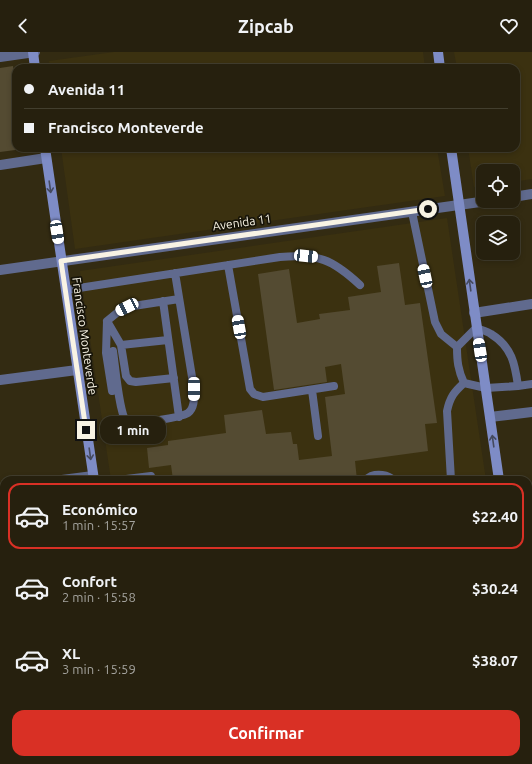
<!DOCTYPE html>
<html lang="es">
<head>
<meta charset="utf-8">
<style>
	:root { --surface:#26200e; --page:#322d1c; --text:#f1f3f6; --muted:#a4a39e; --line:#423e2e; --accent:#d93025 }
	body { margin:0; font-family:Ubuntu,sans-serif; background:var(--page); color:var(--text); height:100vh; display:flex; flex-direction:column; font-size:15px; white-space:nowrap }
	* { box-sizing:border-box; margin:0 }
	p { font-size:13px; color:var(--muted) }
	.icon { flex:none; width:22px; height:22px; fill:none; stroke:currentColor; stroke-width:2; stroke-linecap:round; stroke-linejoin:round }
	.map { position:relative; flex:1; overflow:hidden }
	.details { position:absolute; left:0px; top:424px; width:532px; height:288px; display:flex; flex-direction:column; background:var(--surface); border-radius:12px 12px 0 0; box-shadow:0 2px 6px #0003,0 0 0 1px var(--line) }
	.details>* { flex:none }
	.top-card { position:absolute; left:12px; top:12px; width:508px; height:88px; border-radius:12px; box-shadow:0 2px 6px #0003,0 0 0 1px var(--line); display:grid; align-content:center; height:88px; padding:0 12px; background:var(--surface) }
	.fabs { position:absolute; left:476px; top:112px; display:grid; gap:8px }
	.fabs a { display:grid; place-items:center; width:44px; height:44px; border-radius:8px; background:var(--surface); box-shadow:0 2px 6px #0003,0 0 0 1px var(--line); font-size:20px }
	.end { position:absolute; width:18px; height:18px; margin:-9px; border:5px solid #f8f3e4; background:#111; box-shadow:0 0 0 2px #111 }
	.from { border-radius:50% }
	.bubble { position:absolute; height:28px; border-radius:12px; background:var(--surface); box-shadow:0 2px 6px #0003,0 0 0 1px var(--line); font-size:13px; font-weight:700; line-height:28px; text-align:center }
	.car { position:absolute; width:12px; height:24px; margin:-12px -6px; border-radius:5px; box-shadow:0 0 3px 1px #0007; background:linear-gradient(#fff 24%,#345 0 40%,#fff 0 76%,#345 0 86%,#fff 0) }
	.top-card b { display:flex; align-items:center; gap:14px; height:38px; font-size:15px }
	.top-card b+b { border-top:1px solid var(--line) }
	.top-card i { width:10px; height:10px; background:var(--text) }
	ul { padding:7px 0 0; list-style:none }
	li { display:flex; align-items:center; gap:12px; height:66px; margin:0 8px 6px; padding:0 4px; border:2px solid transparent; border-radius:12px }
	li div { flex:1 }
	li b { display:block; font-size:15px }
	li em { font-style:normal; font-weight:700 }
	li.on { border-color:var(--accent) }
	li>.icon { width:36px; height:36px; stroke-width:1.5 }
	.button { display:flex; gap:8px; margin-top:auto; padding:8px 12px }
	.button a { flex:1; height:46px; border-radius:12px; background:var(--accent); color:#fff; font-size:16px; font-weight:700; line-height:46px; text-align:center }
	header { display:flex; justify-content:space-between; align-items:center; height:52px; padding:0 12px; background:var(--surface); font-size:18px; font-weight:700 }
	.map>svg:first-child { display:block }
</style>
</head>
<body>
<header><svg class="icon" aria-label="back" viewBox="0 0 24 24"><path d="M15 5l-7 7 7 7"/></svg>Zipcab<svg class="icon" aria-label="heart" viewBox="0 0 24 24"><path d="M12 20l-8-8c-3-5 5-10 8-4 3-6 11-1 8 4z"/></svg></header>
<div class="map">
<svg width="532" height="712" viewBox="0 0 532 712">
	<rect width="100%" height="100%" fill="#332b12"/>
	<path fill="#3b3110" d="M 114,0 L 423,0 L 425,16 L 50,16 L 49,9 Z
		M 454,0 L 532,0 L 532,127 L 513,130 L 513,119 L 483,119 L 483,134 L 474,135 L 468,96 L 516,96 L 516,16 L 457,16 Z
		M 61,96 L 437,96 L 445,144 L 75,197 Z
		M 447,166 L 486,428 L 111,428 L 80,219 Z"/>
	<path fill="#544b32" d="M 13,14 L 16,36 L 16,96 L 23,96 L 23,97 L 0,100 L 0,16 Z
		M 399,211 L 405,253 L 420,251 L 437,371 L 425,372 L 428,399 L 355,409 L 357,428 L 173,428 L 171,413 L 149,416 L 147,396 L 168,393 L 168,389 L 226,381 L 224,363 L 262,358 L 266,382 L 291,380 L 293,392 L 297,392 L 299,408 L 332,404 L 325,345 L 345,342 L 341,312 L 325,315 L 327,330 L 274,338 L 258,222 L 289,217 L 297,271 L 320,267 L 319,262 L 350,258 L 348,245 L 381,240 L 377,214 Z"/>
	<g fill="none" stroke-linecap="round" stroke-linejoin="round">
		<path stroke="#606a8e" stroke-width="8" d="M 412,160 L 435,270 L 441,282 L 457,295
			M 228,213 L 250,337 L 254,342 L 263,345 L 334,334
			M 66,238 L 280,205 C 319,202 332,207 360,233
			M 163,249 L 179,365
			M 107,269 L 121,293 L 168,288
			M 476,276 C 481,278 487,279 491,282 C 512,295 515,312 518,334 L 486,336 L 464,331 C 458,318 457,309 457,295 Z
			M 121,293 L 126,324 L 130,329 L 136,330 L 174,326
			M 113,299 C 115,312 119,360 126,369 C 128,371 132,372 135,372 C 145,370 181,366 188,361 C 195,356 194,345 194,337 L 175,221
			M 518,334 L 532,332
			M 312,338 L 318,384
			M 112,339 L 106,301 L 107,269 L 118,260 L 127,255 L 179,247
			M 118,428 L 151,424
			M 365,428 C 367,427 369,425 371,424 C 377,422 388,422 393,428
			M 451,428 L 447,359 C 450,345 454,340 464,331"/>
		<path stroke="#606a8e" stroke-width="10" d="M 0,5 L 35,0
			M 0,113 L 46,106
			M 513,145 L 532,142
			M 0,218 L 487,149
			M 474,261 L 532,252
			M 0,328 L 77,318
			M 490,365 L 532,360
			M 62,428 L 93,424
			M 0,436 L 4,436
			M 528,466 L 532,466
			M 0,541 L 4,541
			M 0,649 L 4,648
			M 528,686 L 532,685
			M 351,712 L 378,708"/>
		<path stroke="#7e8cc6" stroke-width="10" d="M 33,0 L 35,16
			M 438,0 L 440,16
			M 45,96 L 94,428
			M 451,96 L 499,428
			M 528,578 L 532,577
			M 528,646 L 532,676
			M 136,708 L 136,712"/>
	</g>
	<defs><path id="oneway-shaft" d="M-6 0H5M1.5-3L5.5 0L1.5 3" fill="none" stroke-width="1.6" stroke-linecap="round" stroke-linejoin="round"/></defs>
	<g stroke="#454a5e">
		<use href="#oneway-shaft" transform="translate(50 135) rotate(82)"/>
		<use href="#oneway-shaft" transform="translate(470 233) rotate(-98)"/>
		<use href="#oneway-shaft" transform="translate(493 389) rotate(-98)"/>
		<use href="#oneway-shaft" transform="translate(90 402) rotate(82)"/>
	</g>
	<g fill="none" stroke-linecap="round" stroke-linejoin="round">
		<path stroke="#f8f3e4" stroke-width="5" d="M 86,378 L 61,209 L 428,157"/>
	</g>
	<g text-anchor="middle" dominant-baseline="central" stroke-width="3.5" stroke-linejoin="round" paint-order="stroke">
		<g font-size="12" fill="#f8f3e4" stroke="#171409">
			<text transform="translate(242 170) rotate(-8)">Avenida 11</text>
			<text transform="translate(85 284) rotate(82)">Francisco Monteverde</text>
		</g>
	</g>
</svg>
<div class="fabs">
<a><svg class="icon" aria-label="locate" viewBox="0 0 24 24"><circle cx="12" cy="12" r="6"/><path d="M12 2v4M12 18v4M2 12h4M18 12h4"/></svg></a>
<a><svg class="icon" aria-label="layers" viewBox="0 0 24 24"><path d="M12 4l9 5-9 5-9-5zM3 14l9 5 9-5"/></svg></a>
</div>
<i class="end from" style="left:428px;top:157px"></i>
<i class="end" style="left:86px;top:378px"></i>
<div class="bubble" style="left:100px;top:364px;width:66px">1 min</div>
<i class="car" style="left:57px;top:180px;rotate:171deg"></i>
<i class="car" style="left:306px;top:204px;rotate:96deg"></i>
<i class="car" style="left:425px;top:224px;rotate:348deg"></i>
<i class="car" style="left:127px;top:255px;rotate:243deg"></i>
<i class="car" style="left:239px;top:275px;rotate:350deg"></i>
<i class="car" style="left:480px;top:298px;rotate:351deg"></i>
<i class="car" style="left:194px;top:337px;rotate:180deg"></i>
<div class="top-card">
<b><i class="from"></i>Avenida 11</b>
<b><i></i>Francisco Monteverde</b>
</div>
<section class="details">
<ul>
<li class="on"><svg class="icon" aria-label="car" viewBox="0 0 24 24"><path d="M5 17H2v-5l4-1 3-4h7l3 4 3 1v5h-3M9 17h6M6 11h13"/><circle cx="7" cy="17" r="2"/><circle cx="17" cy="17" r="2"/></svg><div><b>Económico</b><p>1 min · 15:57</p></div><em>$22.40</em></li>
<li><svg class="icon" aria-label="car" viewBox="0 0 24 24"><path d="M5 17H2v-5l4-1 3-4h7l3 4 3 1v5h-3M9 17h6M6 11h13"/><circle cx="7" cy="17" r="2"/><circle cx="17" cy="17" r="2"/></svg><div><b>Confort</b><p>2 min · 15:58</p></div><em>$30.24</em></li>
<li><svg class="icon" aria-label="car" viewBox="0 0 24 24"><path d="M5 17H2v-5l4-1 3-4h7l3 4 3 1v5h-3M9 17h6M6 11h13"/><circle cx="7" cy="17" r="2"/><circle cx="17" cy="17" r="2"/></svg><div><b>XL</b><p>3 min · 15:59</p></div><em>$38.07</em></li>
</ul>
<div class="button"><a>Confirmar</a></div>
</section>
</div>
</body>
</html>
